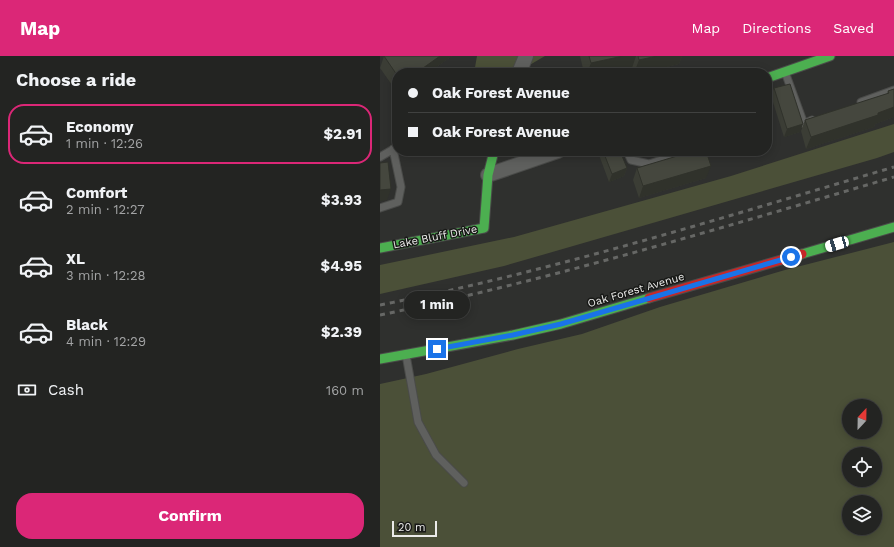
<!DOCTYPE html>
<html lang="en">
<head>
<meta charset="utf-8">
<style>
	:root { --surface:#232422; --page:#2b2c2a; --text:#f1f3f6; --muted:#a3a4a5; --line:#404140; --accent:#db2777 }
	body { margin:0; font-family:"Work Sans",sans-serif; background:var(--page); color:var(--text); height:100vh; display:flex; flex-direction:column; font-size:15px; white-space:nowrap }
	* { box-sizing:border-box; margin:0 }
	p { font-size:13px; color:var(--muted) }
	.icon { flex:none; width:22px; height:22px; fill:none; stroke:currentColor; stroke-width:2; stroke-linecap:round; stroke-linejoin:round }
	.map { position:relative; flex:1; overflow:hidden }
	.panel { display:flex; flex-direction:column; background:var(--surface); width:380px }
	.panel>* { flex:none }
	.hud { position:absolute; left:12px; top:12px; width:380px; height:88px; border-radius:16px; box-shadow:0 2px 10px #0003,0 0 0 1px var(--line); display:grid; align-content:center; height:88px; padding:0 16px; background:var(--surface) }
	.needle { width:26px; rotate:22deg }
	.fabs { position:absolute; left:462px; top:343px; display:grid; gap:8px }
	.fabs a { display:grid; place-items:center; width:40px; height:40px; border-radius:50%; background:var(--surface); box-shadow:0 2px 10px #0003,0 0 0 1px var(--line); font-size:20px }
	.scale { position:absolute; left:12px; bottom:10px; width:45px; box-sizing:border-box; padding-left:4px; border:2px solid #ebebe9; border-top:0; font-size:11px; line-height:14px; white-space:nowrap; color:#ebebe9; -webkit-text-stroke:3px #181917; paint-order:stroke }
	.end { position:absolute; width:18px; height:18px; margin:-9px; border:5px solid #1a73e8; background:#fff; box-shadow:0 0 0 2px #fff }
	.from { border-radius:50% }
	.bubble { position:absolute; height:28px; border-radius:14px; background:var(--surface); box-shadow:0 2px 10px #0003,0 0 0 1px var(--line); font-size:13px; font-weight:700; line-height:28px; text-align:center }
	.car { position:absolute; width:12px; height:24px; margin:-12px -6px; border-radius:5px; box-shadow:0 0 3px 1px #0007; background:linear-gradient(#fff 24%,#345 0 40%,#fff 0 76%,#345 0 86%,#fff 0) }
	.hud b { display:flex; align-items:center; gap:14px; height:38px; font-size:15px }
	.hud b+b { border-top:1px solid var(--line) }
	.hud i { width:10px; height:10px; background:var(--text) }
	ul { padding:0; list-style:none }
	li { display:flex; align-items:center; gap:12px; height:60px; margin:0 8px 6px; padding:0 8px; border:2px solid transparent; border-radius:16px }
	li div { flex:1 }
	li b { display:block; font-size:15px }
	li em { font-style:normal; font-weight:700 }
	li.on { border-color:var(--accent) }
	li>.icon { width:36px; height:36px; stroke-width:1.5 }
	h2 { padding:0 16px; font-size:18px; line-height:48px }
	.pay { display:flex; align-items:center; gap:10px; height:44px; padding:0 16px; font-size:15px }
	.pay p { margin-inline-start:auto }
	.primary-button { display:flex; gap:8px; margin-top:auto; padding:8px 16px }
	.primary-button a { flex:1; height:46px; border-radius:16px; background:var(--accent); color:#fff; font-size:16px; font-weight:700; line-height:46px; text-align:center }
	header { display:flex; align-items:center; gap:24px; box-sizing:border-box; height:56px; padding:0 20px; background:var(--accent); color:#fff }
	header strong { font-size:19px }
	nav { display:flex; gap:22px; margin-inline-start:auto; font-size:14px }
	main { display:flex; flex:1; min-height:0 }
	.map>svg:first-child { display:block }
</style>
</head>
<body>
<header>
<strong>Map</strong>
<nav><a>Map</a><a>Directions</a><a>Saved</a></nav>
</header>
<main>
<section class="panel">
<h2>Choose a ride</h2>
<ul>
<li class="on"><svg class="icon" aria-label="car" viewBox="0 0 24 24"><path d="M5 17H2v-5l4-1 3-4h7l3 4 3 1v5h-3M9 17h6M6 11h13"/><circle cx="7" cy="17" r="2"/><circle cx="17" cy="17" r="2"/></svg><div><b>Economy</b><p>1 min · 12:26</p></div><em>$2.91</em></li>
<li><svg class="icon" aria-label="car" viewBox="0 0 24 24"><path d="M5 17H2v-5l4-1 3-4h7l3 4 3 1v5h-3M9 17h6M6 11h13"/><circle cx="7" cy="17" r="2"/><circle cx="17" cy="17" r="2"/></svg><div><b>Comfort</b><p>2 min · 12:27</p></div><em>$3.93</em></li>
<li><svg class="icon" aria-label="car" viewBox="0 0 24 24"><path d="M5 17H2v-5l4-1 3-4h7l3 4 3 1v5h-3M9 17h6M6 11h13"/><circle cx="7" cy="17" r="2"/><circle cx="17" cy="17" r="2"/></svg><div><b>XL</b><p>3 min · 12:28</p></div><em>$4.95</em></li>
<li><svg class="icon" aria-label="car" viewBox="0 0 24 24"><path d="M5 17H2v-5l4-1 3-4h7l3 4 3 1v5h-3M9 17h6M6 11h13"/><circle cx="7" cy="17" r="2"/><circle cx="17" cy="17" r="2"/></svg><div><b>Black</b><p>4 min · 12:29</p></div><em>$2.39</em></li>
</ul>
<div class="pay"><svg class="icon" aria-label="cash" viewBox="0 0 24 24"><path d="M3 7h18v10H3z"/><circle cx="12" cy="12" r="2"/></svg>Cash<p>160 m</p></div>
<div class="primary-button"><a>Confirm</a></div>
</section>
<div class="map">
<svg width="514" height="491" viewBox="0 0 514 491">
	<rect width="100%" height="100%" fill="#2f302e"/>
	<path fill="#4b5038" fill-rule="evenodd" d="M 97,0 L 165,0 L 136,17 L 94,17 Z
		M 514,68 L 514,96 L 497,102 L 124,210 L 0,238 L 0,209 L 134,181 L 351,120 Z
		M 514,186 L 514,491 L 0,491 L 0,328 L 46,318 L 138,293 L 202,278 L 280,251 L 405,214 ZM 469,350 L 495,350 L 495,376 L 469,376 ZM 469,398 L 495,398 L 495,424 L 469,424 ZM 469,446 L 495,446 L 495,472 L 469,472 Z"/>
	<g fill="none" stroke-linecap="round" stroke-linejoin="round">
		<g stroke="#4a4b49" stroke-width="9">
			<path id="lane" d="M 405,16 L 424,68 L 432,64
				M 481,46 L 514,34
				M 247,95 L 251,104 L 269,108 L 309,95
				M 0,101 L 17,91
				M 0,152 L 18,146 L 21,131 L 13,93
				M 26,299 L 38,366 L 56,399 L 84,427"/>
		</g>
		<g stroke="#4a4b49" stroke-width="16">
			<path id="street" d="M 139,17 L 146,0
				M 108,119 L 178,95"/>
		</g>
		<g stroke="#4a4b49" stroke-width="11">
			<path id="fast" d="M 387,22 L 450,0
				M 0,192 L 104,172 L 108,119 L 114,95
				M 422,198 L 514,171
				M 0,303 L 133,279 L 181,268 L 269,242"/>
		</g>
		<g stroke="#4a4b49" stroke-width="11">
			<path id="jam" d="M 269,242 L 422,198"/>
		</g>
		<use href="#lane" stroke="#5f605e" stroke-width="7"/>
		<use href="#street" stroke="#5f605e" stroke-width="14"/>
		<use href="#fast" stroke="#4caf50" stroke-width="9"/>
		<use href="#jam" stroke="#c62828" stroke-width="9"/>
		<path stroke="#666765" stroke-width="3" stroke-dasharray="5 5" stroke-linecap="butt" d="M 0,249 C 174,215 344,161 514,111
			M 0,259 C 174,223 344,171 514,121"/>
	</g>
	<path fill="#3b3d35" d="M 4,0 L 72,0 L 48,17 L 17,17 L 17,36 L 0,12 Z
		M 200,0 L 302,0 L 299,8 L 261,17 L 253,17 L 252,12 L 228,17 L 204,17 Z
		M 394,32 L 420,76 L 404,81 L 391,40 Z
		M 514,33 L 514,61 L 495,68 L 494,71 L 426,93 L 421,75 L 425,64 L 507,38 L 508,35 Z
		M 220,95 L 240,95 L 247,112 L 244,120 L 229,126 L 219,99 Z
		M 257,112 L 326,122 L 259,142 L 253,124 Z"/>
	<path fill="#30322b" d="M 60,0 L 72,0 L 48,17 L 36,17 Z
		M 243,0 L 256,0 L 252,12 L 228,17 L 207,17 L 211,7 Z
		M 277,0 L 302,0 L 299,8 L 261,17 L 254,17 L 259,4 Z
		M 514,51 L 514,61 L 495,68 L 494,71 L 426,93 L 431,81 Z
		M 423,68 L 420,76 L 404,81 L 407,73 Z
		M 331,110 L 326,122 L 259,142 L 263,130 Z
		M 247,112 L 244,120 L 229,126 L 232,118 Z
		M 11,133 L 7,144 L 0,145 L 0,134 Z"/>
	<path fill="#45473e" stroke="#30322b" d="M 4,0 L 60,0 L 36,17 L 17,17 L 17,19 Z
		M 209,0 L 243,0 L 211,7 Z
		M 258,0 L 277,0 L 259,4 Z
		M 410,28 L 423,68 L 407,73 L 394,32 Z
		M 514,33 L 514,51 L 498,57 L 498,59 L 431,81 L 425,64 L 509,37 L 508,35 Z
		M 223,95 L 240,95 L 247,112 L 232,118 Z
		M 314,95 L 326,95 L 331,110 L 263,130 L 257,112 Z
		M 8,106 L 11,133 L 0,134 L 0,107 Z"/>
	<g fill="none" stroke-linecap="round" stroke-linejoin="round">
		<path stroke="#1a73e8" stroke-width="5" d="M 57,293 L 133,279 L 181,268 L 411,201"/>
	</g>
	<g text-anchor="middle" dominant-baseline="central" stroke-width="3" stroke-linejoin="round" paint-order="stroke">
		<g font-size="11" fill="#ebebe9" stroke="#181917">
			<text transform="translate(55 181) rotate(-11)">Lake Bluff Drive</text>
			<text transform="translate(256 234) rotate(-16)">Oak Forest Avenue</text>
		</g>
	</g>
</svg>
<div class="fabs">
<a><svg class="needle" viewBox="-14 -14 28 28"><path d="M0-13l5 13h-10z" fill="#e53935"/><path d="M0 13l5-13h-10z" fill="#a3a4a5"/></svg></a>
<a><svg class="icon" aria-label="locate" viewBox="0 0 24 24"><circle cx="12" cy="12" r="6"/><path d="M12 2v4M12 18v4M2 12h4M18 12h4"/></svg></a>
<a><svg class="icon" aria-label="layers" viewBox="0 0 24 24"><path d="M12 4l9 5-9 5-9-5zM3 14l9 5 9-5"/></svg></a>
</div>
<div class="scale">20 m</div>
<i class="end from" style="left:411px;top:201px"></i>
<i class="end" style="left:57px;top:293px"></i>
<div class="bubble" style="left:24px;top:235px;width:66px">1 min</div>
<i class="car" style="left:457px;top:188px;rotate:254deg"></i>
<div class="hud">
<b><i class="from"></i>Oak Forest Avenue</b>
<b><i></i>Oak Forest Avenue</b>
</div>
</div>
</main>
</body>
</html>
